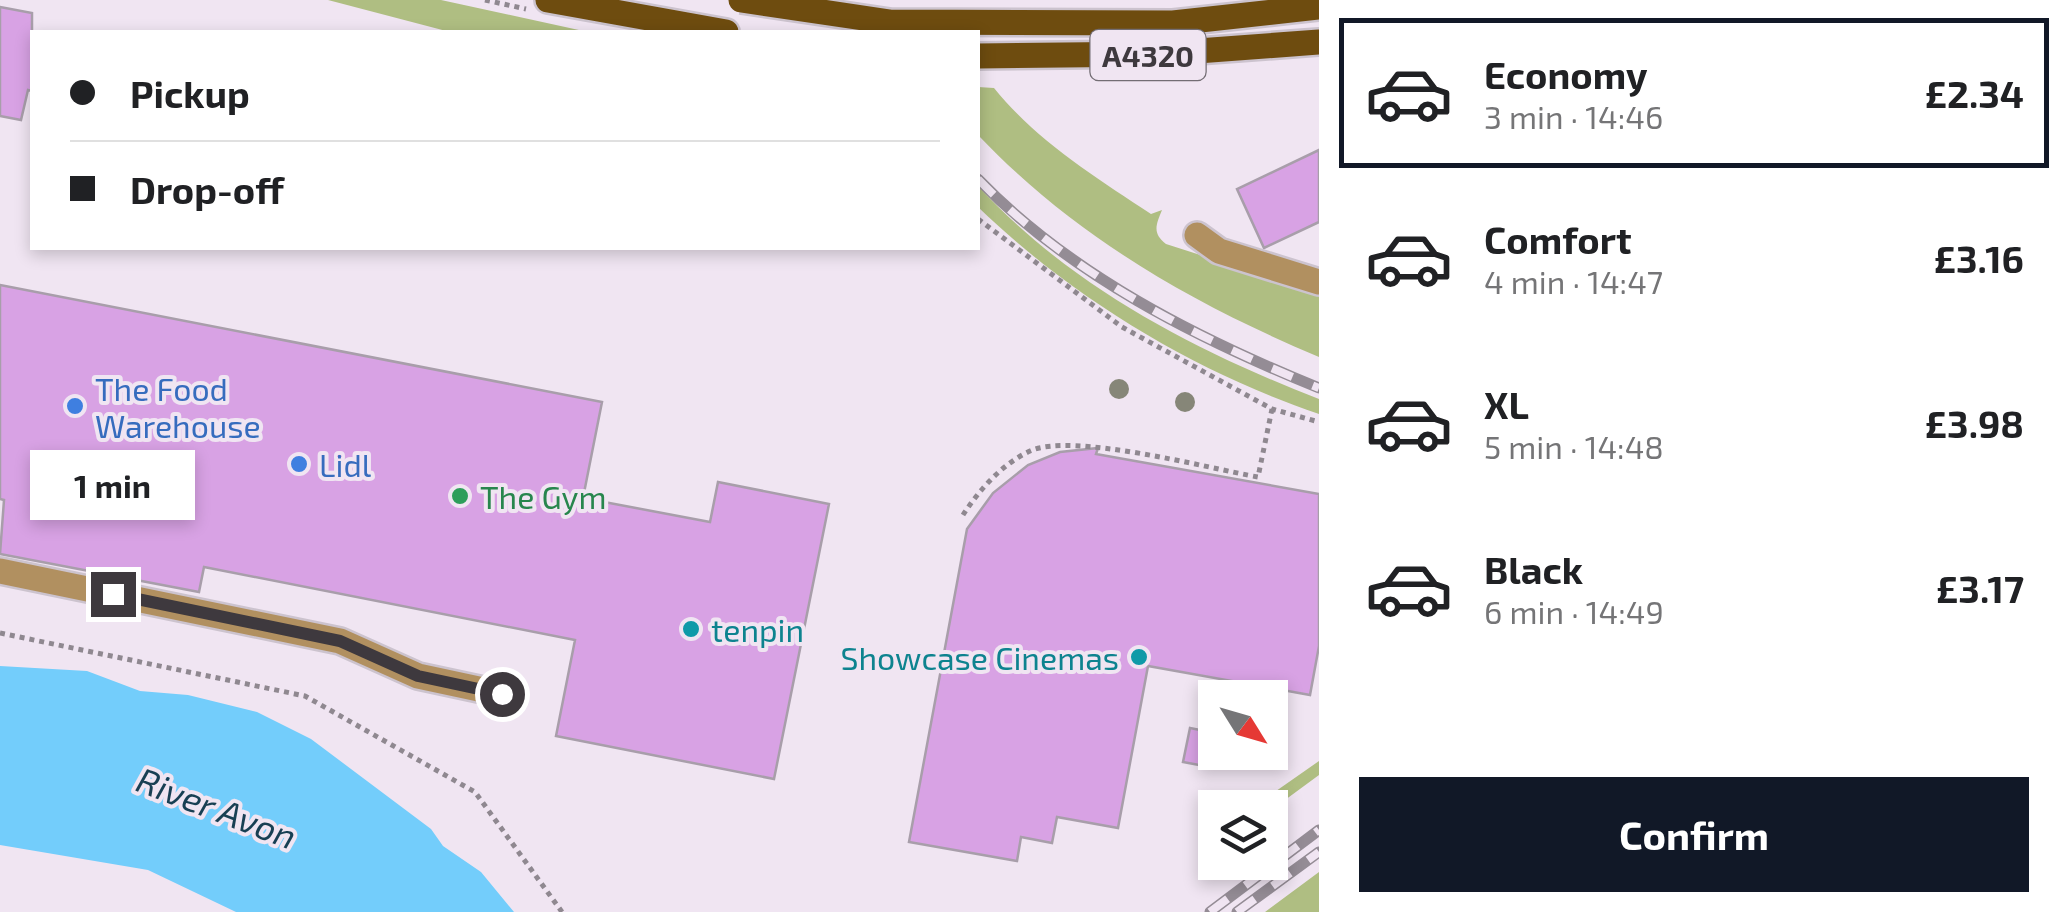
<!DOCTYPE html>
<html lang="en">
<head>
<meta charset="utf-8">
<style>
	:root { --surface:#fff; --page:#f6f6f6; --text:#202124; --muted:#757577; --line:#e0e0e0; --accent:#111827 }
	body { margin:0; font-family:"Exo 2",sans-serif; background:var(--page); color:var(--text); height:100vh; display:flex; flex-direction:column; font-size:38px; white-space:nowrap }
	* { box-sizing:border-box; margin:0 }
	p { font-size:32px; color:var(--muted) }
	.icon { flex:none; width:55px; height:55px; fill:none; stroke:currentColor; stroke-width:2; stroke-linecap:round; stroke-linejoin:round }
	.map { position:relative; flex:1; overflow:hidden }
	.side { display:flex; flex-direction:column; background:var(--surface); width:750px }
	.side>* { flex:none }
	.top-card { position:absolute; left:30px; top:30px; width:950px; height:220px; border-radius:0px; box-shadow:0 5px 15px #0003; display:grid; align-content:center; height:220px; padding:0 40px; background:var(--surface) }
	.needle { width:65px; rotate:127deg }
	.tools { position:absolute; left:1198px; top:680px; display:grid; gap:20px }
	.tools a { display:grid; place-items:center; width:90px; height:90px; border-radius:0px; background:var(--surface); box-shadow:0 5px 15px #0003; font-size:50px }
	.end { position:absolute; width:45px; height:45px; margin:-22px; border:12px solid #3e393e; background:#fff; box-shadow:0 0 0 5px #fff }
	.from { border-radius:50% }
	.bubble { position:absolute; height:70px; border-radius:0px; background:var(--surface); box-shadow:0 5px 15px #0003; font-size:32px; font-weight:700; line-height:70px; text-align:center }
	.top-card b { display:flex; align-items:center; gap:35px; height:95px; font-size:38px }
	.top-card b+b { border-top:2px solid var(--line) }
	.top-card i { width:25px; height:25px; background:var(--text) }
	ul { padding:18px 0 0; list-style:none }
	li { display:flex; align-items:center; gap:30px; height:150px; margin:0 20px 15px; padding:0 20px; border:5px solid transparent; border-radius:0px }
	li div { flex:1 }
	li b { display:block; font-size:38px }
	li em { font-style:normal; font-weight:700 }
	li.active { border-color:var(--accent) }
	li>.icon { width:90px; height:90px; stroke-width:1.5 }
	.action { display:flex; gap:20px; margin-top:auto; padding:20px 40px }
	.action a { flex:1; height:115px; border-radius:0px; background:var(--accent); color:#fff; font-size:40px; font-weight:700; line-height:115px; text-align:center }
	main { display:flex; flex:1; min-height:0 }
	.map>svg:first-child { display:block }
</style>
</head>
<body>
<main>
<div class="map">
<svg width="1319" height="912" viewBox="0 0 1319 912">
	<rect width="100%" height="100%" fill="#f0e5f2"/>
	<path fill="#afbe82" d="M 328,0 L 441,0 L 588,32 L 450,32 Z
		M 978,87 L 994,88 C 1038,142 1094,176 1151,214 L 1162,210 C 1156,225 1152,233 1166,244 L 1319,293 L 1319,357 C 1191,303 1074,236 978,135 Z
		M 978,186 C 1070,286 1193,350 1319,399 L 1319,414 C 1195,372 1072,298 978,207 Z
		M 1319,761 L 1319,775 L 1270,811 L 1270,808 L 1253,807 Z
		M 1319,872 L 1319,912 L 1265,912 Z"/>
	<path fill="#73cdfb" d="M 0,666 L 87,671 L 140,691 L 188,695 L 257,712 L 311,739 L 431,829 L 443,846 L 481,872 L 514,912 L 236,912 L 148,870 L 0,845 Z"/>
	<path fill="#d8a2e4" stroke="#a89eaa" stroke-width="2.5" d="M 0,7 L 32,13 L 32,91 L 28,90 L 21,120 L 0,116 Z
		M 1319,150 L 1319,222 L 1264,248 L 1237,189 Z
		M 0,285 L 602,402 L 583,498 L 710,522 L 718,482 L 829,504 L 774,779 L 556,736 L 575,640 L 204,567 L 199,592 L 0,554 L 4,500 L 0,499 Z
		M 1098,448 L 1096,454 L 1319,494 L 1319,646 L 1310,695 L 1148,666 L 1118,828 L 1057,817 L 1052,843 L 1021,837 L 1017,861 L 909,842 L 967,529 L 993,493 L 1028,465 L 1060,452 Z
		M 1190,728 L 1215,733 L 1215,768 L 1183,762 Z"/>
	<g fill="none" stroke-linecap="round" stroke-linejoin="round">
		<g stroke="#ccc3ce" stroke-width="30">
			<path id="minor" d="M 1197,235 L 1219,251 L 1319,282
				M 0,571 L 340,641 L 418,676 L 502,694"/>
		</g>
		<g stroke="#ccc3ce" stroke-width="30">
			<path id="major" d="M 548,0 L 726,32
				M 978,56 L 1157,54 L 1319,42"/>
		</g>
		<path stroke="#8f8890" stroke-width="5" stroke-dasharray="5 5" stroke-linecap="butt" d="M 485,0 L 526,9
			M 978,219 L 1122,327 L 1272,409 L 1319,422
			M 517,249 L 517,248
			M 963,515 C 979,490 1002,464 1030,451 C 1072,432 1207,468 1258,477 L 1272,409
			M 0,633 L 305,696 L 475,792 L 562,912"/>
		<use href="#minor" stroke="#b19060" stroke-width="25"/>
		<use href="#major" stroke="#6e4c0f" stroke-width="25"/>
		<g stroke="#948c95" stroke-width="11">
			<path id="rail" d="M 828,0 L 852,32
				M 978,179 C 1071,275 1196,338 1319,388
				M 1210,912 L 1319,830
				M 1237,912 L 1319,852"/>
		</g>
		<use href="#rail" stroke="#f0e5f2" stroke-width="8" stroke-dasharray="22" stroke-linecap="butt"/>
		<g stroke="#ccc3ce" stroke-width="30" stroke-linecap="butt">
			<path id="major-bridge" d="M 741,0 L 890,22 L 1173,23 L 1319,7"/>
		</g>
		<use href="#major-bridge" stroke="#6e4c0f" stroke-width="25"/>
	</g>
	<g fill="#868678">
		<circle cx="1119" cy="389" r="10"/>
		<circle cx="1185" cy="402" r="10"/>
	</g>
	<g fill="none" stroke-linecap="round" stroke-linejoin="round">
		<path stroke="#3e393e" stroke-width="12" d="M 113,594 L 340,641 L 418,676 L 502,694"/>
	</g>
	<g fill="#3f7fe0" stroke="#f0e5f2" stroke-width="4">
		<circle cx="75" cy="406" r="10"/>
		<circle cx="299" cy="464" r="10"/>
	</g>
	<circle fill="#2e9e5b" stroke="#f0e5f2" stroke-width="4" cx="460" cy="496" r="10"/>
	<g fill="#0f9aa8" stroke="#f0e5f2" stroke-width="4">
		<circle cx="691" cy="629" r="10"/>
		<circle cx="1139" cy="657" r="10"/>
	</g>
	<g text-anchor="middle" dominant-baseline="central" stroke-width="8" stroke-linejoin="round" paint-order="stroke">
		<rect fill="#f0e5f2" stroke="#736d74" stroke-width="2.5" x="1090.5" y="30" width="115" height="50" rx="8"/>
		<g font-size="30" font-weight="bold" fill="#3e393e">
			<text x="1148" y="55">A4320</text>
		</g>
		<g font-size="32" fill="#366cbe" stroke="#f0e5f2" text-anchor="start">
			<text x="95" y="388">The Food<tspan x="95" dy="37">Warehouse</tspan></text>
			<text x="319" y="464">Lidl</text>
		</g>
		<g font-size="32" fill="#27864d" stroke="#f0e5f2" text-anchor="start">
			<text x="480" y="496">The Gym</text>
		</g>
		<g font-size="32" fill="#0d838f" stroke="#f0e5f2" text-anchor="start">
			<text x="711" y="629">tenpin</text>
			<text x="1119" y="657" text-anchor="end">Showcase Cinemas</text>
		</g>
		<g font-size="35" font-style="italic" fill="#183f53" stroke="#f0e5f2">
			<text transform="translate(217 807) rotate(21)">River Avon</text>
		</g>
	</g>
</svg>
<div class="tools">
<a><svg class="needle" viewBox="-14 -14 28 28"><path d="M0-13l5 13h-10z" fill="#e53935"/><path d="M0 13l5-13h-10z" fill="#757577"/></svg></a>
<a><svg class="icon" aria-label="layers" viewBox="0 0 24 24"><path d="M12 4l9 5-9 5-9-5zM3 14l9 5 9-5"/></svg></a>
</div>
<i class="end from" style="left:502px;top:694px"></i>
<i class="end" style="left:113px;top:594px"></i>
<div class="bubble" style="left:30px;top:450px;width:165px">1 min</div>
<div class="top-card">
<b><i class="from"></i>Pickup</b>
<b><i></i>Drop-off</b>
</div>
</div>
<section class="side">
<ul>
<li class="active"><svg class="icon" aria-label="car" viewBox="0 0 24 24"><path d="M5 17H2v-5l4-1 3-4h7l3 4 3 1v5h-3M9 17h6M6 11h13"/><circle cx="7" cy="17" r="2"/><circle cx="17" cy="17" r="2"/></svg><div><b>Economy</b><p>3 min · 14:46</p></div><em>£2.34</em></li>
<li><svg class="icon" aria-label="car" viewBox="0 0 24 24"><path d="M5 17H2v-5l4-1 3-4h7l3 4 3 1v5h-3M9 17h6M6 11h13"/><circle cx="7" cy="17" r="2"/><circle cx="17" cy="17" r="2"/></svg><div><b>Comfort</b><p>4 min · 14:47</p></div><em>£3.16</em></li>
<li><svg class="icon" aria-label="car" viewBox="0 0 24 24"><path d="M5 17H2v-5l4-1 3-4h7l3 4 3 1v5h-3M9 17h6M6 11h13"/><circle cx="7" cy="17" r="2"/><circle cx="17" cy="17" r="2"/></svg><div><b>XL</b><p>5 min · 14:48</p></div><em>£3.98</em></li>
<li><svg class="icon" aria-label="car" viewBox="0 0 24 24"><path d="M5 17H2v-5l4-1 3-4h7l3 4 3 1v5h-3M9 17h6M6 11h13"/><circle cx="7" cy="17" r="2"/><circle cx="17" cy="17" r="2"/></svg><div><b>Black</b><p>6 min · 14:49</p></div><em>£3.17</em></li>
</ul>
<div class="action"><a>Confirm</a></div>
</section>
</main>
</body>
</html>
